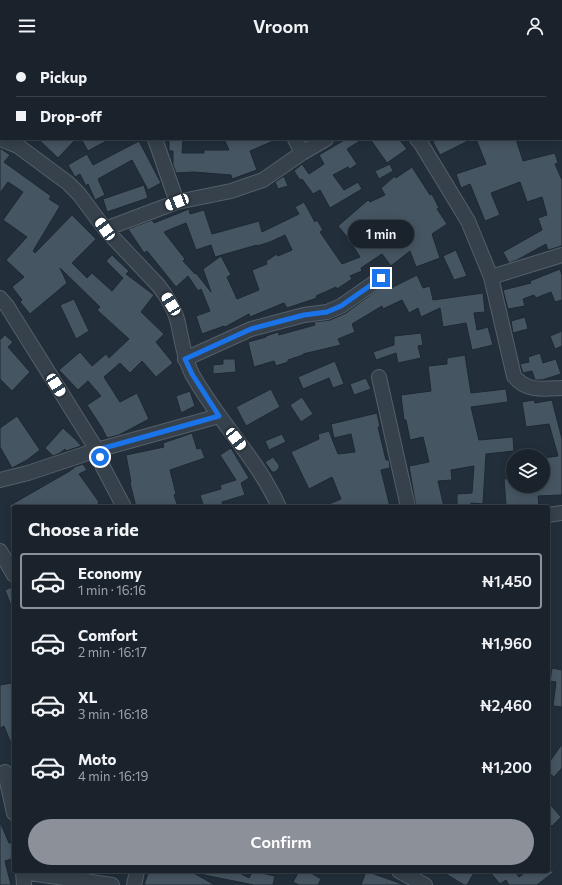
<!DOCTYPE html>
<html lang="en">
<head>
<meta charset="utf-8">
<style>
	:root { --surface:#1a232c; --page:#272f38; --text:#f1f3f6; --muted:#9fa4a9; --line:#384048; --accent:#8c9099 }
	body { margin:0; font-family:Commissioner,sans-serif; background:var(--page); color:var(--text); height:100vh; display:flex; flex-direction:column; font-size:15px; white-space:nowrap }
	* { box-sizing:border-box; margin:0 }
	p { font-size:13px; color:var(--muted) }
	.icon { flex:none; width:22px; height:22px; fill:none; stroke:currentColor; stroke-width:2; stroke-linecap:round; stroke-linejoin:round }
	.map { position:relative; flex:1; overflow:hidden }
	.details { position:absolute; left:12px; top:453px; width:538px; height:368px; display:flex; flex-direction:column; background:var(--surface); border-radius:4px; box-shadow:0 2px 10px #0003,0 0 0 1px var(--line) }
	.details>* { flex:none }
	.top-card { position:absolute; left:0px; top:0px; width:562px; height:88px; box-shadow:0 2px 10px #0003,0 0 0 1px var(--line); display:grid; align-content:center; height:88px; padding:0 16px; background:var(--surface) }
	.tools { position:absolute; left:506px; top:397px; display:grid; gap:8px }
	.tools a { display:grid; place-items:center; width:44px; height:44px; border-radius:50%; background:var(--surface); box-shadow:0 2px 10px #0003,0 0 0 1px var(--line); font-size:20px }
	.end { position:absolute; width:18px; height:18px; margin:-9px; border:5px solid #1a73e8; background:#fff; box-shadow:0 0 0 2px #fff }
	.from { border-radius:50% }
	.bubble { position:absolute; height:28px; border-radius:14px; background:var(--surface); box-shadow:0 2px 10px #0003,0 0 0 1px var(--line); font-size:13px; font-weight:600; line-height:28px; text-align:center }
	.car { position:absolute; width:12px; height:24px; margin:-12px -6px; border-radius:5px; box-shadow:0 0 3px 1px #0007; background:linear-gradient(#fff 24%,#345 0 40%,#fff 0 76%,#345 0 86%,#fff 0) }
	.top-card b { display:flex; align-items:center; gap:14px; height:38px; font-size:15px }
	.top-card b+b { border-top:1px solid var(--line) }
	.top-card i { width:10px; height:10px; background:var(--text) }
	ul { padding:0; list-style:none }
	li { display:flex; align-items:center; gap:12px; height:56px; margin:0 8px 6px; padding:0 8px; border:2px solid transparent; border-radius:4px }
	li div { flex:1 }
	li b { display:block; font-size:15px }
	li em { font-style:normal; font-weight:600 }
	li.selected { border-color:var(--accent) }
	li>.icon { width:36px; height:36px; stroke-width:1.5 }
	h2 { padding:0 16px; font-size:18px; line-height:48px }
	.button { display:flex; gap:8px; margin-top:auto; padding:8px 16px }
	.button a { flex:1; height:46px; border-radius:24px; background:var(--accent); color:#fff; font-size:16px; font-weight:600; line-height:46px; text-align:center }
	header { display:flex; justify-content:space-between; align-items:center; height:52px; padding:0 16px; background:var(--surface); font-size:18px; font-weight:600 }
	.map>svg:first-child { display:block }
</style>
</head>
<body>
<header><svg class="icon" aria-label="menu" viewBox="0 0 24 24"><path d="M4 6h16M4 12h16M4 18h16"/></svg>Vroom<svg class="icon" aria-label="person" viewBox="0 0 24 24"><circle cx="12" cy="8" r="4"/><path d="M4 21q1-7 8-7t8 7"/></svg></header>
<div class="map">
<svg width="562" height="833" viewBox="0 0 562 833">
	<rect width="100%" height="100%" fill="#222f3b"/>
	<path fill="#465562" stroke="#1d2832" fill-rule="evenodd" d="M 38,87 L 76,87 L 58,106 Z
		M 81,87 L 110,87 L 88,99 Z
		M 169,87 L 183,87 L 182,101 L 204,101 L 204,98 L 229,98 L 224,87 L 278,87 L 250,99 L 257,118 L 232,127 L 231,123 L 194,120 L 176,121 L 173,113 L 173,99 L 169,99 Z
		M 346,87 L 363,87 L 347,97 L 357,112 L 350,117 L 348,115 L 333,123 L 344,138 L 358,130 L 362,137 L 330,156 L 320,138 L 313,142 L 302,127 L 300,128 L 294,119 L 302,112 L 309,122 L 324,112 L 319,103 Z
		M 370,87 L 399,87 L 407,97 L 387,111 Z
		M 438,87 L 472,87 L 440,103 L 433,90 Z
		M 476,87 L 516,87 L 523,109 L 555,101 L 558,111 L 555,112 L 562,128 L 562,194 L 548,198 L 546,192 L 517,208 L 509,211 L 503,200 L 542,178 L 538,166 L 547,163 L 542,145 L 527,150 L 520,130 L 491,141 L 500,163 L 485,169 L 470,132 L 461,136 L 456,122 L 486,112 Z
		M 139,89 L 161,131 L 148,138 L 132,108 L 98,127 L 105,143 L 95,148 L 88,132 L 86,134 L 80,122 L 75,125 L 68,113 L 87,102 L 93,113 Z
		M 0,96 L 10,103 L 4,110 L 51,144 L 49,147 L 60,154 L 33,199 L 35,201 L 72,163 L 96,187 L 72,211 L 87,226 L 92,221 L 112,239 L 123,226 L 106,209 L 112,203 L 129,219 L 126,222 L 154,243 L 141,260 L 164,282 L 156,290 L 173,311 L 156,325 L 142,309 L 130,321 L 120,311 L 104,325 L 120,350 L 137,341 L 149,367 L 119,383 L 107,386 L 102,376 L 87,353 L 101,344 L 88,329 L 78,338 L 59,318 L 80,300 L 92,314 L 106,302 L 109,306 L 129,287 L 97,258 L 100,255 L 60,216 L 67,231 L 30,262 L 20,250 L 22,248 L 12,235 L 24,225 L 6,208 L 27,185 L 3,168 L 23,140 L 8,130 L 0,141 Z
		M 390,112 L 393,119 L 379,127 L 375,119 Z
		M 412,115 L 430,143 L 432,142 L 439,156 L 437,157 L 447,172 L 432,182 L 440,206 L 416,215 L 410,199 L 391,214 L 382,202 L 361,216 L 362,219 L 350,224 L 352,227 L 337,237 L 336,235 L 316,244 L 317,246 L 287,256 L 284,251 L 250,265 L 249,262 L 225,275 L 224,274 L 202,282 L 196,264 L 210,259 L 201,237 L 198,239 L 188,224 L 176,235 L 147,199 L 144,201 L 128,177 L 152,168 L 154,171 L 189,157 L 190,162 L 204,158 L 212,182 L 259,169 L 262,180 L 299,162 L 295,155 L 304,150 L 315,170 L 317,168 L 323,178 L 320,180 L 342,212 L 360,205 L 348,186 L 338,174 L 368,148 L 370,150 L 385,143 L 381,136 L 395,124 L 396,126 ZM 186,171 L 196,198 L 211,193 L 215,205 L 257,193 L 257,194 L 270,190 L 285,183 L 292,198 L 278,204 L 277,202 L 266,209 L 267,212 L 252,218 L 259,238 L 237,247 L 227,225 L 231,223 L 221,204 L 203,217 L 211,240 L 196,221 L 195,222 L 183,209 L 185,207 L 164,180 Z
		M 284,124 L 288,134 L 278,137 L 275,130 Z
		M 144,133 L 148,146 L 107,160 L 103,147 Z
		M 456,198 L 467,224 L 454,228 L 443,204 Z
		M 560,217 L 562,223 L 562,248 L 555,250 L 551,240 L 536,246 L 534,243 L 523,247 L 525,254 L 508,257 L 503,238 L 531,231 L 530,229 Z
		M 417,223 L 423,236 L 430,234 L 433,248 L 483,241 L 485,260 L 474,261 L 477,278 L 488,275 L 493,293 L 472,298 L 466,271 L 443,275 L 440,256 L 421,265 L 418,256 L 409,261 L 402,248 L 383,257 L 382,254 L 352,272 L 355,280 L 338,287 L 341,293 L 303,302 L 303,303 L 288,308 L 288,310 L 276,314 L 274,309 L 254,315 L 248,290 L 266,285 L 266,284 L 278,280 L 279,283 L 315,273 L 314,270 L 330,268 L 346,261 L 388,230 L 391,236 Z
		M 74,247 L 89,279 L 76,287 L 60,253 Z
		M 525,265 L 528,277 L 513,281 L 511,269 Z
		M 562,279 L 562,294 L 555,297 L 550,284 Z
		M 421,281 L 423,293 L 418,294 L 421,306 L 398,311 L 396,301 L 376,308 L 373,300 L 394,293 L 394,284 Z
		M 5,283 L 13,290 L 8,295 L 30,320 L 12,339 L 0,327 L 0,286 L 1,287 Z
		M 540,301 L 543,311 L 556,307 L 561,322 L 542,328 L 535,328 L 532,319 L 523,321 L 520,312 L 529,310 L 528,305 Z
		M 465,303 L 471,341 L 506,337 L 508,350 L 471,355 L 479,388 L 513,385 L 514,399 L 486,402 L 483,452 L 471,451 L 471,455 L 457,455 L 457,442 L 472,441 L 474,414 L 451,418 L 452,428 L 438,429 L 444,455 L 416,455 L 409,414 L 429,410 L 423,385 L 410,388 L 406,368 L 404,368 L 401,343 L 431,339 L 428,314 L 447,312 L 447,306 Z
		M 223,307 L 235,307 L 236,320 L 213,322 L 213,313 L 223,312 Z
		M 335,309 L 344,332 L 333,336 L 329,326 L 303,337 L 298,325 Z
		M 366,326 L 371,337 L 354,343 L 350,332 Z
		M 271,337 L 280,355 L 246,374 L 236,355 Z
		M 190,339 L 195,354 L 181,361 L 176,344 Z
		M 302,345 L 313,362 L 301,370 L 290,353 Z
		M 534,348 L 535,351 L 552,348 L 562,387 L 562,443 L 538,444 L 539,455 L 517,455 L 517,453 L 506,453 L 504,427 L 513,426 L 513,434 L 543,434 L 543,406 L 558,404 L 549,372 L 526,375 L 522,350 Z
		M 377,361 L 380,375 L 378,375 L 386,408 L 389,408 L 390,416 L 381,418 L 390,455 L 322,455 L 341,447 L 332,425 L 309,437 L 291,400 L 319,387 L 318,382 L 329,379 L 338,402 L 355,400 L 351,382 L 334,386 L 331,372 Z
		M 17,364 L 40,398 L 27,408 L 12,416 L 0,395 L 0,376 Z
		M 63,376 L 78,390 L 81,394 L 66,399 L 65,397 L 60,401 L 53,404 L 45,396 Z
		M 192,381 L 197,397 L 201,396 L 205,406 L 170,418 L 176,442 L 174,443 L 178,455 L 136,455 L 130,431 L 131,430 L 126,403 L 164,395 L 163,391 Z
		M 282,382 L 286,390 L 269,398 L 265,389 Z
		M 231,396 L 249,426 L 241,431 L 245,443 L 222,450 L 223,455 L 204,455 L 200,443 L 221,437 L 220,433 L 236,428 L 220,403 Z
		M 273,405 L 279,413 L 279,416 L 275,420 L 272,420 L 265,410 Z
		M 83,412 L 87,418 L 79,422 L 99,450 L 98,451 L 99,455 L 7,455 L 68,420 L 74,416 L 74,415 Z
		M 14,534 L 14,559 L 13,559 L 5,538 Z
		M 552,616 L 562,618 L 562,655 L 553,654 L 556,630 L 550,629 Z
		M 12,631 L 14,643 L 14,699 L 4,674 L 0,676 L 0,633 Z
		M 562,692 L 562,716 L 554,725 L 548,720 L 548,712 Z
		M 548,750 L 561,765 L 552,774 L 548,770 Z
		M 0,770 L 9,791 L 12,791 L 14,796 L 14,806 L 5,809 L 11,833 L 0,833 Z
		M 151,819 L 190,819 L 215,833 L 144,833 L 148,821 L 150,821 Z
		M 205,819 L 236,819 L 249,826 L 253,819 L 275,824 L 273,833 L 254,833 L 204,823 Z
		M 299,819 L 308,819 L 321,827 L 318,833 L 299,833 L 293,830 Z
		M 366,819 L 402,832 L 402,833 L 361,833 Z
		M 441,819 L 475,819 L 467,833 L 464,833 Z
		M 489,819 L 517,819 L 515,820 L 519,825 L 527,819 L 555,819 L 537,833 L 509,833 L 506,828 L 500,832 Z"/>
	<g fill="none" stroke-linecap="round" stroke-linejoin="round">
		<g stroke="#545f69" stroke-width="16">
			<path id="minor" d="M 125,0 L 125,1
				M 256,0 L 256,1
				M 498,0 L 502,1
				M 48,1 L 52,0
				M 451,1 L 452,0
				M 0,15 L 1,15
				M 561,52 L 562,52
				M 0,87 L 18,94 L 68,131 L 79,142 L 105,177 L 158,233 C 166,243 173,254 177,267 C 182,286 183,305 192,322 C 218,369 257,406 279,455
				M 155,87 L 177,150
				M 295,87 L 302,101
				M 417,87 L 420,90 L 468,169 L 491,225 L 514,324 C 526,340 544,337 562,336
				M 105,177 L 177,150 L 231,139 L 263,128 L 302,101 L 326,87
				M 491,225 L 562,203
				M 0,246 L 7,254 L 97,398 L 219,364
				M 185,307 L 251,277 L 304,263 L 327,260 L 341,254 L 381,226
				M 379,325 L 408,455
				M 0,428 L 28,421 L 97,398 L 103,415 L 124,455
				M 548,463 L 562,461
				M 0,499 L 14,523
				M 5,720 L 14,761
				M 23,819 L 24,833
				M 399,819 L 425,833
				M 23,820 L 112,833
				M 134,833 L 137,819"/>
		</g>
		<use href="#minor" stroke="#36414b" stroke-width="14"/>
	</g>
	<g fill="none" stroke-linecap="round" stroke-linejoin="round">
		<path stroke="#1a73e8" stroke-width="5" d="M 100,405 L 97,398 L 219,364 L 192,322 L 185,307 L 251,277 L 304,263 L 327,260 L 341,254 L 381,226"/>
	</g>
</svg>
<div class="tools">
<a><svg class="icon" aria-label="layers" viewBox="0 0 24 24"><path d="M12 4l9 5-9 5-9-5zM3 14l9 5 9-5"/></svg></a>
</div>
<i class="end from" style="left:100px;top:405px"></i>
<i class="end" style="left:381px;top:226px"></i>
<div class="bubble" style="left:348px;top:168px;width:66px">1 min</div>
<i class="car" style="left:177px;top:150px;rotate:249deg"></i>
<i class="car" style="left:105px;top:177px;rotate:324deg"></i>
<i class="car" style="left:171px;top:252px;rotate:329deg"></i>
<i class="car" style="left:56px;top:333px;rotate:148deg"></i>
<i class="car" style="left:236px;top:387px;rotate:142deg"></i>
<div class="top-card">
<b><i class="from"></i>Pickup</b>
<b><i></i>Drop-off</b>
</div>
<section class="details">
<h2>Choose a ride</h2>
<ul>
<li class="selected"><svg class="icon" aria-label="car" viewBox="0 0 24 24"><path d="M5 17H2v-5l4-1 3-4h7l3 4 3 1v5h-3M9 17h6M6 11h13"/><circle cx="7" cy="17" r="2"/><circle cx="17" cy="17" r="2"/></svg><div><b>Economy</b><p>1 min · 16:16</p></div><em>₦1,450</em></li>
<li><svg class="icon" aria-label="car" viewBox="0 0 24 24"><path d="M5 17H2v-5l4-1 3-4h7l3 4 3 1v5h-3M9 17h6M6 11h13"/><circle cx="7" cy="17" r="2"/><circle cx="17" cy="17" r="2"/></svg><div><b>Comfort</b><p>2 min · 16:17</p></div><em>₦1,960</em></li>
<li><svg class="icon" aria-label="car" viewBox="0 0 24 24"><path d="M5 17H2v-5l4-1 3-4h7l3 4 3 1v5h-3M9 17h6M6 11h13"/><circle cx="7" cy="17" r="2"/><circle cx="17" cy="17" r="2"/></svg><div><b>XL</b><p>3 min · 16:18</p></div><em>₦2,460</em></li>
<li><svg class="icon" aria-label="car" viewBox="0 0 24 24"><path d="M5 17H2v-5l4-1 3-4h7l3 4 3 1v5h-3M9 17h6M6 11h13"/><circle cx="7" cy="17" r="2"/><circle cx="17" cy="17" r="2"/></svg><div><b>Moto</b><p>4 min · 16:19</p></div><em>₦1,200</em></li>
</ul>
<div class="button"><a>Confirm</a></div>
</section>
</div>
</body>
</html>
